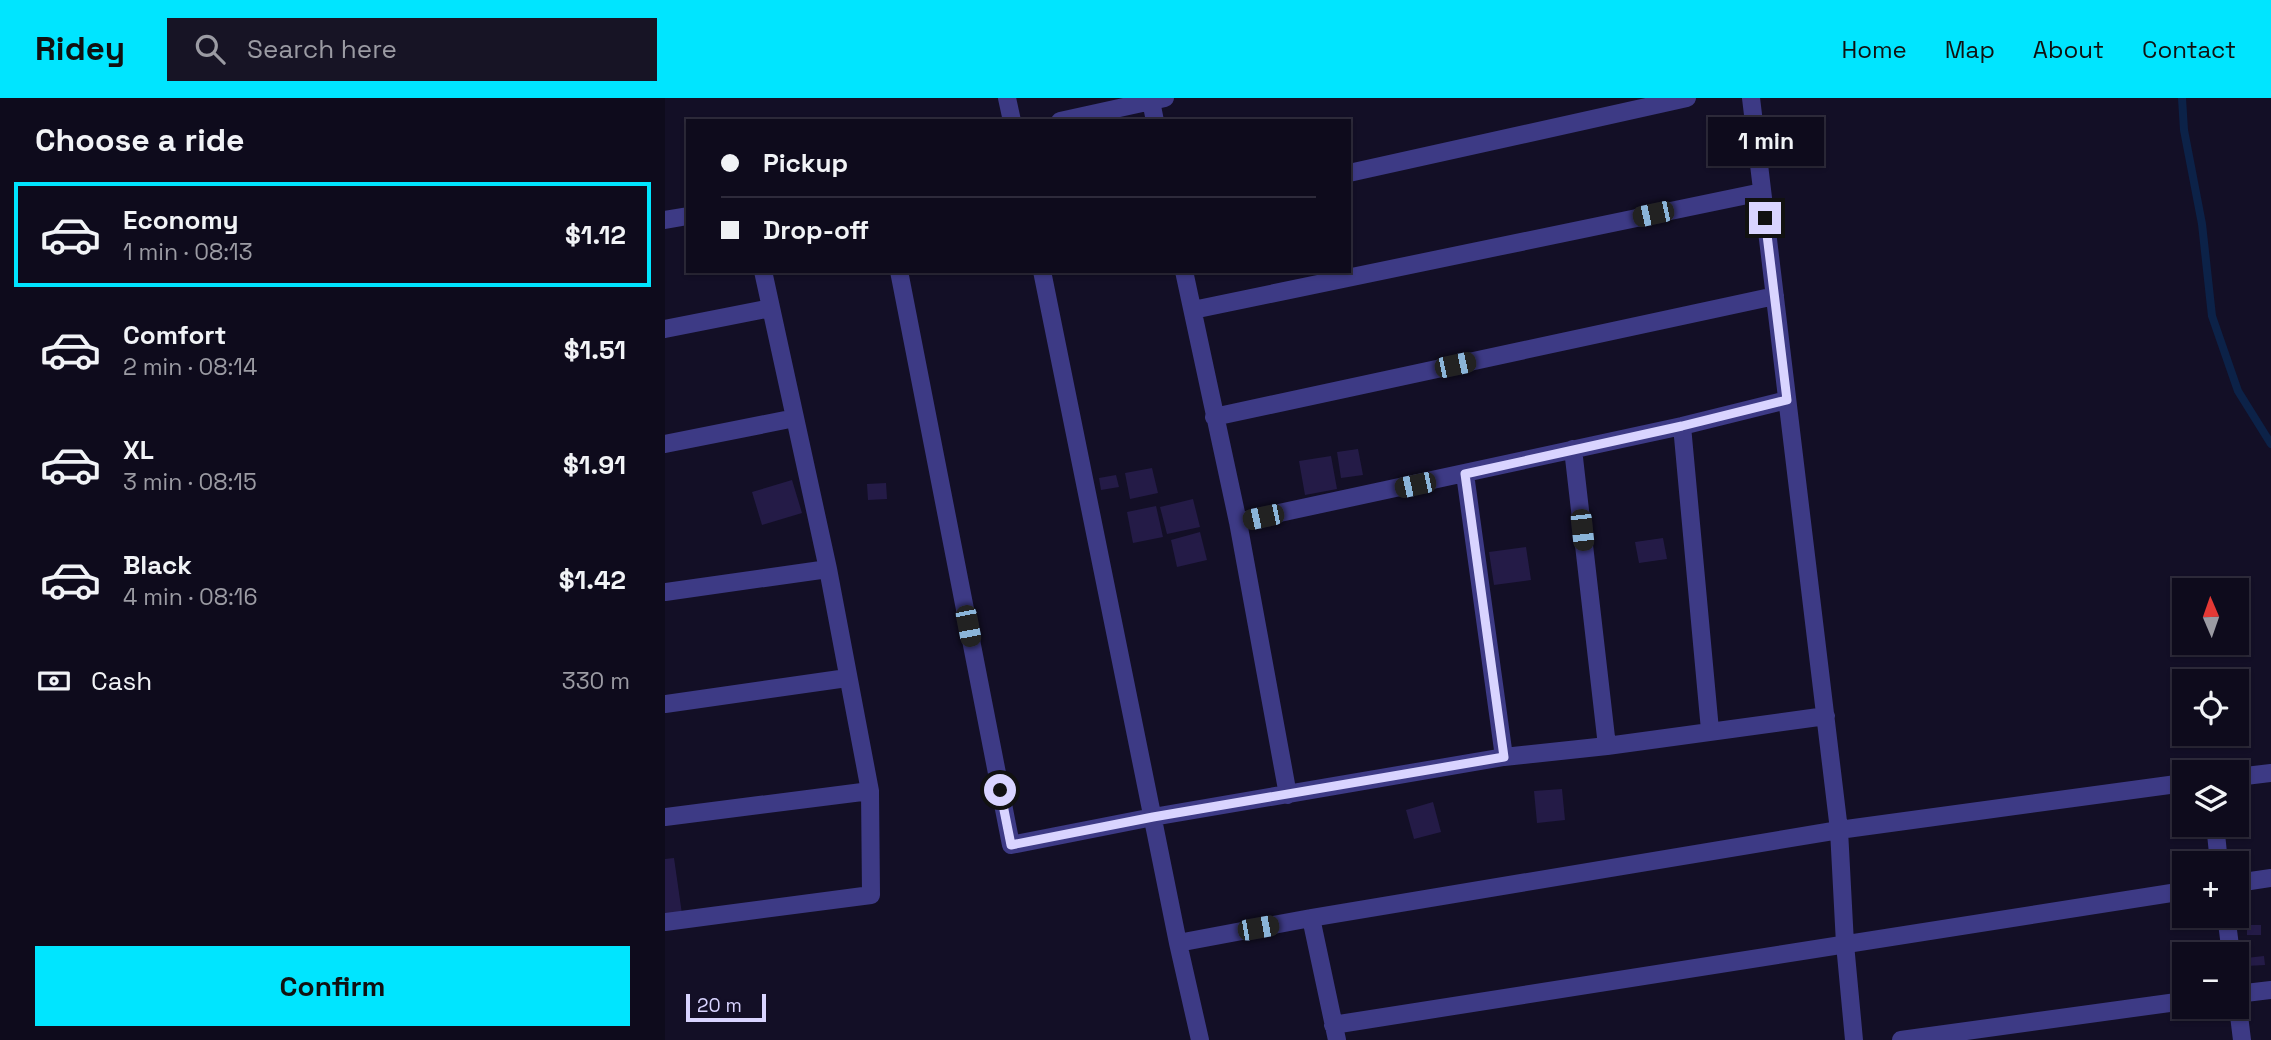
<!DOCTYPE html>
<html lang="en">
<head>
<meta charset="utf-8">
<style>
	:root { --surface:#0e0b1c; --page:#171425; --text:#f1f3f6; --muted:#9b9ba3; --line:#2e2b3b; --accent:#00e5ff }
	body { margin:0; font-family:"Space Grotesk",sans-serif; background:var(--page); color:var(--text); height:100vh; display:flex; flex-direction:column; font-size:26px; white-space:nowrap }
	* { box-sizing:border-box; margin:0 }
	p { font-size:23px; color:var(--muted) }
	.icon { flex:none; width:38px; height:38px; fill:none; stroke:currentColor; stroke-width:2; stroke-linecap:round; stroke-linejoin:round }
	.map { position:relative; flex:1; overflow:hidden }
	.drawer { display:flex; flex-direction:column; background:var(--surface); width:665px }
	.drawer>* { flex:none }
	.banner { position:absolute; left:21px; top:21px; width:665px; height:154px; border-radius:0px; box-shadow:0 2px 5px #0004,0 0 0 2px var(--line); display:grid; align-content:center; height:154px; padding:0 35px; background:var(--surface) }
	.needle { width:46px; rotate:358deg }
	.controls { position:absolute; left:1507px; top:480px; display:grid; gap:14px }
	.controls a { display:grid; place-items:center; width:77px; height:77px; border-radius:0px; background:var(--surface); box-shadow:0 2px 5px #0004,0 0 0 2px var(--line); font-size:35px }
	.scale { position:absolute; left:21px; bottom:18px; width:80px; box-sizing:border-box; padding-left:7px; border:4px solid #d9d4ff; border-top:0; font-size:19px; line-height:24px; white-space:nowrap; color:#d9d4ff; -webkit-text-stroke:5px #130f26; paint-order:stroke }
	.end { position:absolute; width:32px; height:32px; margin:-16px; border:9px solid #d9d4ff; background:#111; box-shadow:0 0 0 4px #111 }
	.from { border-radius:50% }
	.bubble { position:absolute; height:49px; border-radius:0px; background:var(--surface); box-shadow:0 2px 5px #0004,0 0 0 2px var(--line); font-size:23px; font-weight:700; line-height:49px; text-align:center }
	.car { position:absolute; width:21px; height:42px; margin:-21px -10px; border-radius:9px; box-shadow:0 0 5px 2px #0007; background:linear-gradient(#222 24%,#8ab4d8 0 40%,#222 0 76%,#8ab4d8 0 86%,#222 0) }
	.banner b { display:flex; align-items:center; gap:24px; height:66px; font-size:26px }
	.banner b+b { border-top:2px solid var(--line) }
	.banner i { width:18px; height:18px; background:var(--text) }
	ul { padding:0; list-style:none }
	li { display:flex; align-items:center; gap:21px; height:105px; margin:0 14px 10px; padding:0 21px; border:4px solid transparent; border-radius:0px }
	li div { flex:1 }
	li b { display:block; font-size:26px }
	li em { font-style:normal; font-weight:700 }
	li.selected { border-color:var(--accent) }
	li>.icon { width:63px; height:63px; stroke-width:1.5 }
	h2 { padding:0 35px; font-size:32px; line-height:84px }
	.pay { display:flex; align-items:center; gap:18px; height:77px; padding:0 35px; font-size:26px }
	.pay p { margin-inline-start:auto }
	.button { display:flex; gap:14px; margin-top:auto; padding:14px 35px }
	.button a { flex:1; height:80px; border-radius:0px; background:var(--accent); color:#111; font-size:28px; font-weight:700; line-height:80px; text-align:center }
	header { display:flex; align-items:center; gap:42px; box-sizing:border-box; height:98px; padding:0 35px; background:var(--accent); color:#111 }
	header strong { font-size:33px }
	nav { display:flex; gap:38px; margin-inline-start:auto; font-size:24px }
	.search { width:490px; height:63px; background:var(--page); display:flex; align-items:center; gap:18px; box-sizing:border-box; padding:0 24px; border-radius:0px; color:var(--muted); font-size:26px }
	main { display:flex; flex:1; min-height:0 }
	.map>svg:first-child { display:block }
</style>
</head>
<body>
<header>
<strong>Ridey</strong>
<div class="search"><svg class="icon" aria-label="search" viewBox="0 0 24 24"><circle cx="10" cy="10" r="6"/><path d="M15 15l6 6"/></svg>Search here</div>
<nav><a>Home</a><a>Map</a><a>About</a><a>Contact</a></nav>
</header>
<main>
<section class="drawer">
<h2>Choose a ride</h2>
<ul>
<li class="selected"><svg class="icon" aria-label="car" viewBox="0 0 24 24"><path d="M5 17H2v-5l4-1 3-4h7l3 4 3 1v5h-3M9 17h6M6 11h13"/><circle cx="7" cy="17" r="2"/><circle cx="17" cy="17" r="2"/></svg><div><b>Economy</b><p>1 min · 08:13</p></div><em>$1.12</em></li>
<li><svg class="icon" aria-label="car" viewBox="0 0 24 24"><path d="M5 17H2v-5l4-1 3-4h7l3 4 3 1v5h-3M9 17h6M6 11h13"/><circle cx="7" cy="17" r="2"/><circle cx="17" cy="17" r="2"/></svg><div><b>Comfort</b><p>2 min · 08:14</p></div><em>$1.51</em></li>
<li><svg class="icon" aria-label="car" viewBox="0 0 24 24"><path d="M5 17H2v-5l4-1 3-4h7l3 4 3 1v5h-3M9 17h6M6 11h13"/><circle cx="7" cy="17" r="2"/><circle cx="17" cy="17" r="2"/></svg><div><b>XL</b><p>3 min · 08:15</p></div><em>$1.91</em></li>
<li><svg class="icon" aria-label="car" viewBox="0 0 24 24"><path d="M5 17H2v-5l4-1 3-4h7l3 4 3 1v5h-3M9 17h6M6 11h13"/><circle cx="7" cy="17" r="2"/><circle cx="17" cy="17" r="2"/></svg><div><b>Black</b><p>4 min · 08:16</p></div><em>$1.42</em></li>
</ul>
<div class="pay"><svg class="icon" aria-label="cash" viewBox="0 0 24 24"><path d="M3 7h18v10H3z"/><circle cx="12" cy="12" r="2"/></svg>Cash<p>330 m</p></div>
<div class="button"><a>Confirm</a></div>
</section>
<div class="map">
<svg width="1606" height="942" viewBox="0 0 1606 942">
	<rect width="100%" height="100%" fill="#130f26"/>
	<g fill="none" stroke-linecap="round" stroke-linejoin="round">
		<path stroke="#0c2248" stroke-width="8" d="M 1517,0 L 1519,32 L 1537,126 L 1547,218 L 1573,293 L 1606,346"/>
	</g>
	<path fill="#241b47" d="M 693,351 L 698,377 L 676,380 L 672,354 Z
		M 666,358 L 672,391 L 640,397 L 634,363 Z
		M 487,370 L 493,395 L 465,401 L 460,375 Z
		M 451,377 L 454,389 L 436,392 L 434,380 Z
		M 127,382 L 137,415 L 97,427 L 87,394 Z
		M 221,385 L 222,401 L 203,402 L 202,386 Z
		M 528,401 L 535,429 L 502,436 L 495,409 Z
		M 491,408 L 498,439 L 468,445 L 462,414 Z
		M 535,434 L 542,462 L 512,469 L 506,442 Z
		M 998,440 L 1002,461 L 974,465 L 970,444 Z
		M 861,449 L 866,482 L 829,487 L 824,454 Z
		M 897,691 L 900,722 L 872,725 L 869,693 Z
		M 768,704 L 776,734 L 749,741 L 741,712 Z
		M 9,760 L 17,816 L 0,818 L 0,761 Z
		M 1582,827 L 1596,827 L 1596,837 L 1582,837 Z
		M 1599,858 L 1600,867 L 1581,868 L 1581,860 Z"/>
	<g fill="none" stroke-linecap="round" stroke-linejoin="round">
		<path stroke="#3d3a85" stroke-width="18" d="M 342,0 L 347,23
			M 1086,0 L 1174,732 L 1180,846 L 1189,942
			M 486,3 L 490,23
			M 395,23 L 500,0
			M 684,75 L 1022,0
			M 0,122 L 23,118
			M 234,173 L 346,747 L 488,719 L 839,659 L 942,648 L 1161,618
			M 377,173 L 513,845 L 535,942
			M 519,173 L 573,424 L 623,697
			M 528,212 L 1097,94
			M 0,231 L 106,210
			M 549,319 L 1110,198
			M 1017,328 L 1045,632
			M 0,346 L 130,320
			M 908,351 L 942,648
			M 800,376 L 839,659
			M 573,424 L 1017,328 L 1122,302
			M 0,494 L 163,471
			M 0,606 L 182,580
			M 1572,679 L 1606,675
			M 0,719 L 205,693
			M 1550,726 L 1554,765
			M 1572,785 L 1606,780
			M 1561,817 L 1566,856
			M 646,820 L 672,942
			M 0,824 L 206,797 L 205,693 L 163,471 L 98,173
			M 513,845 L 646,820 L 1174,732 L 1519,685
			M 1572,896 L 1606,892
			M 1572,901 L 1577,942
			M 668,927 L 1519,793
			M 1236,942 L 1519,903"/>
	</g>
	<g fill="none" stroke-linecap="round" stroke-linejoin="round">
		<path stroke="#d9d4ff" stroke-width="9" d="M 335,692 L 346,747 L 488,719 L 839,659 L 800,376 L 1017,328 L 1122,302 L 1100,120"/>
	</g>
</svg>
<div class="controls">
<a><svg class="needle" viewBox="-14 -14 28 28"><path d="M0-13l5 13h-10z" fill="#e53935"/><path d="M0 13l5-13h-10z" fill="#9b9ba3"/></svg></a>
<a><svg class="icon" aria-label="locate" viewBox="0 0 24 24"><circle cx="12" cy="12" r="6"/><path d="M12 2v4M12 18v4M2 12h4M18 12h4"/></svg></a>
<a><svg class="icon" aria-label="layers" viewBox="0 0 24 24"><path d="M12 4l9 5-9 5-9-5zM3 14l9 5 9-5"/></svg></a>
<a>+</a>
<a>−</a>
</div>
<div class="scale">20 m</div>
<i class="end from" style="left:335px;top:692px"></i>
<i class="end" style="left:1100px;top:120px"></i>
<div class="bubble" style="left:1043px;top:19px;width:116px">1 min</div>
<i class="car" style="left:988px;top:116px;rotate:258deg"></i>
<i class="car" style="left:790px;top:267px;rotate:78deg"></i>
<i class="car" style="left:750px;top:387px;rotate:258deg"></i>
<i class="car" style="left:598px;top:419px;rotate:258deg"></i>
<i class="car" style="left:917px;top:432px;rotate:174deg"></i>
<i class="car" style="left:303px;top:528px;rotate:169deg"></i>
<i class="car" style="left:593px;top:830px;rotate:80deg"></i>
<div class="banner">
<b><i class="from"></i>Pickup</b>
<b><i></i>Drop-off</b>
</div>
</div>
</main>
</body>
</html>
